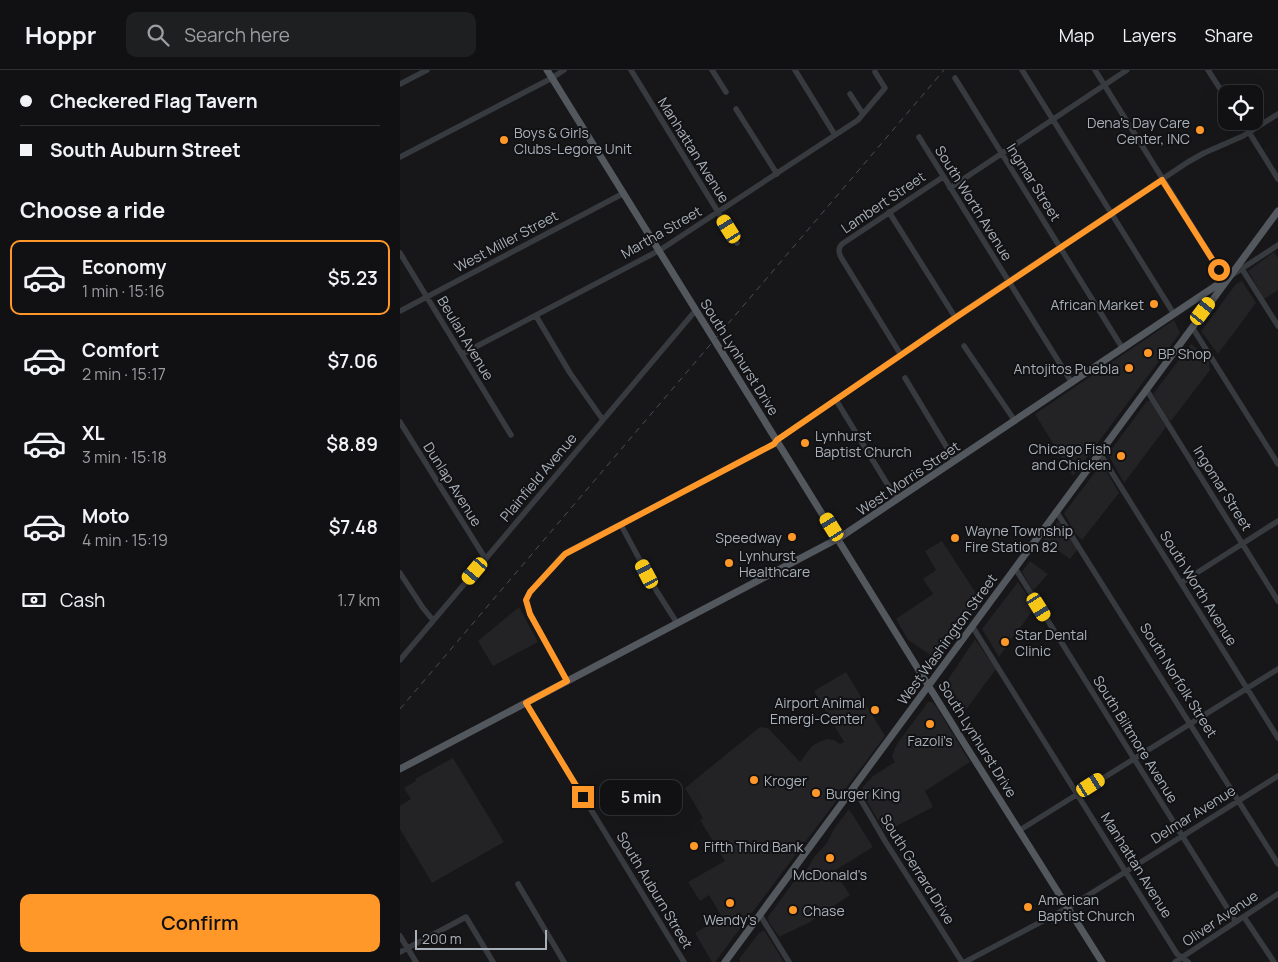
<!DOCTYPE html>
<html lang="en">
<head>
<meta charset="utf-8">
<style>
	:root { --surface:#111113; --page:#1e1f21; --text:#f1f3f6; --muted:#9c9da0; --line:#303133; --accent:#ff9829 }
	body { margin:0; font-family:Manrope,sans-serif; background:var(--page); color:var(--text); height:100vh; display:flex; flex-direction:column; font-size:19px; white-space:nowrap }
	* { box-sizing:border-box; margin:0 }
	p { font-size:16px; color:var(--muted) }
	.icon { flex:none; width:28px; height:28px; fill:none; stroke:currentColor; stroke-width:2; stroke-linecap:round; stroke-linejoin:round }
	.map { position:relative; flex:1; overflow:hidden }
	.details { display:flex; flex-direction:column; background:var(--surface); width:400px }
	.details>* { flex:none }
	.top-card { display:grid; align-content:center; height:110px; padding:0 20px; background:var(--surface) }
	.fabs { position:absolute; left:818px; top:15px; display:grid; gap:10px }
	.fabs a { display:grid; place-items:center; width:45px; height:45px; border-radius:10px; background:var(--surface); box-shadow:0 5px 20px #0002,0 0 0 1px var(--line); font-size:25px }
	.scale { position:absolute; left:15px; bottom:12px; width:132px; box-sizing:border-box; padding-left:5px; border:2px solid #a8b0ba; border-top:0; font-size:14px; line-height:18px; white-space:nowrap; color:#a8b0ba; -webkit-text-stroke:4px #121214; paint-order:stroke }
	.end { position:absolute; width:22px; height:22px; margin:-11px; border:6px solid #ff9829; background:#111; box-shadow:0 0 0 2px #111 }
	.from { border-radius:50% }
	.bubble { position:absolute; height:35px; border-radius:10px; background:var(--surface); box-shadow:0 5px 20px #0002,0 0 0 1px var(--line); font-size:16px; font-weight:600; line-height:35px; text-align:center }
	.car { position:absolute; width:15px; height:30px; margin:-15px -8px; border-radius:6px; box-shadow:0 0 4px 1px #0007; background:linear-gradient(#f5c518 24%,#345 0 40%,#f5c518 0 76%,#345 0 86%,#f5c518 0) }
	.top-card b { display:flex; align-items:center; gap:18px; height:48px; font-size:19px }
	.top-card b+b { border-top:1px solid var(--line) }
	.top-card i { width:12px; height:12px; background:var(--text) }
	ul { padding:0; list-style:none }
	li { display:flex; align-items:center; gap:15px; height:75px; margin:0 10px 8px; padding:0 10px; border:2px solid transparent; border-radius:10px }
	li div { flex:1 }
	li b { display:block; font-size:19px }
	li em { font-style:normal; font-weight:600 }
	li.selected { border-color:var(--accent) }
	li>.icon { width:45px; height:45px; stroke-width:1.5 }
	h2 { padding:0 20px; font-size:22px; line-height:60px }
	.pay { display:flex; align-items:center; gap:12px; height:55px; padding:0 20px; font-size:19px }
	.pay p { margin-inline-start:auto }
	.cta { display:flex; gap:10px; margin-top:auto; padding:10px 20px }
	.cta a { flex:1; height:58px; border-radius:10px; background:var(--accent); color:#111; font-size:20px; font-weight:600; line-height:58px; text-align:center }
	header { display:flex; align-items:center; gap:30px; box-sizing:border-box; height:70px; padding:0 25px; background:var(--surface); border-bottom:1px solid var(--line) }
	header strong { font-size:24px }
	nav { display:flex; gap:28px; margin-inline-start:auto; font-size:18px }
	.search { width:350px; height:45px; background:var(--page); display:flex; align-items:center; gap:12px; box-sizing:border-box; padding:0 18px; border-radius:10px; color:var(--muted); font-size:19px }
	main { display:flex; flex:1; min-height:0 }
	.map>svg:first-child { display:block }
</style>
</head>
<body>
<header>
<strong>Hoppr</strong>
<div class="search"><svg class="icon" aria-label="search" viewBox="0 0 24 24"><circle cx="10" cy="10" r="6"/><path d="M15 15l6 6"/></svg>Search here</div>
<nav><a>Map</a><a>Layers</a><a>Share</a></nav>
</header>
<main>
<section class="details">
<div class="top-card">
<b><i class="from"></i>Checkered Flag Tavern</b>
<b><i></i>South Auburn Street</b>
</div>
<h2>Choose a ride</h2>
<ul>
<li class="selected"><svg class="icon" aria-label="car" viewBox="0 0 24 24"><path d="M5 17H2v-5l4-1 3-4h7l3 4 3 1v5h-3M9 17h6M6 11h13"/><circle cx="7" cy="17" r="2"/><circle cx="17" cy="17" r="2"/></svg><div><b>Economy</b><p>1 min · 15:16</p></div><em>$5.23</em></li>
<li><svg class="icon" aria-label="car" viewBox="0 0 24 24"><path d="M5 17H2v-5l4-1 3-4h7l3 4 3 1v5h-3M9 17h6M6 11h13"/><circle cx="7" cy="17" r="2"/><circle cx="17" cy="17" r="2"/></svg><div><b>Comfort</b><p>2 min · 15:17</p></div><em>$7.06</em></li>
<li><svg class="icon" aria-label="car" viewBox="0 0 24 24"><path d="M5 17H2v-5l4-1 3-4h7l3 4 3 1v5h-3M9 17h6M6 11h13"/><circle cx="7" cy="17" r="2"/><circle cx="17" cy="17" r="2"/></svg><div><b>XL</b><p>3 min · 15:18</p></div><em>$8.89</em></li>
<li><svg class="icon" aria-label="car" viewBox="0 0 24 24"><path d="M5 17H2v-5l4-1 3-4h7l3 4 3 1v5h-3M9 17h6M6 11h13"/><circle cx="7" cy="17" r="2"/><circle cx="17" cy="17" r="2"/></svg><div><b>Moto</b><p>4 min · 15:19</p></div><em>$7.48</em></li>
</ul>
<div class="pay"><svg class="icon" aria-label="cash" viewBox="0 0 24 24"><path d="M3 7h18v10H3z"/><circle cx="12" cy="12" r="2"/></svg>Cash<p>1.7 km</p></div>
<div class="cta"><a>Confirm</a></div>
</section>
<div class="map">
<svg width="878" height="892" viewBox="0 0 878 892">
	<rect width="100%" height="100%" fill="#171719"/>
	<path fill="#232326" d="M 874,182 L 878,188 L 878,220 L 864,229 L 848,201 Z
		M 842,211 L 856,233 L 818,284 L 801,261 L 836,214 Z
		M 774,250 L 780,263 L 673,406 L 635,344 Z
		M 791,274 L 805,285 L 809,292 L 810,300 L 771,351 L 768,349 L 753,324 Z
		M 747,331 L 751,331 L 766,357 L 724,413 L 708,384 Z
		M 699,397 L 704,397 L 719,423 L 682,470 L 675,463 L 664,443 Z
		M 658,451 L 678,479 L 670,489 L 643,470 Z
		M 542,471 L 581,531 L 538,590 L 508,570 L 496,549 L 533,524 L 523,509 L 536,500 L 525,481 Z
		M 630,491 L 648,504 L 633,521 L 622,502 Z
		M 618,512 L 635,537 L 599,587 L 582,559 Z
		M 119,537 L 138,572 L 93,596 L 78,571 Z
		M 575,569 L 596,599 L 565,641 L 551,631 L 544,618 L 545,614 Z
		M 446,602 L 485,666 L 315,892 L 312,892 L 295,863 L 322,847 L 309,825 L 300,831 L 288,812 L 325,791 L 300,750 L 303,748 L 285,718 L 360,657 L 368,658 L 400,692 L 412,676 L 421,671 L 428,669 L 434,670 L 440,674 L 444,672 L 414,621 Z
		M 528,632 L 532,632 L 536,636 L 570,692 L 525,721 L 533,737 L 485,762 L 462,723 L 463,717 L 473,706 L 495,692 L 492,686 L 497,674 Z
		M 53,688 L 104,772 L 32,813 L 0,759 L 0,736 L 11,729 L 4,718 L 16,711 L 15,709 Z
		M 449,739 L 473,777 L 434,801 L 450,825 L 410,852 L 379,867 L 369,852 L 368,847 L 395,810 L 407,799 L 414,787 L 427,773 L 434,759 Z
		M 364,860 L 384,892 L 340,892 L 339,889 L 359,863 Z"/>
	<g fill="none" stroke-linecap="round" stroke-linejoin="round">
		<path stroke="#373a3e" stroke-width="5.5" d="M 231,0 L 337,173
			M 312,0 L 326,22
			M 395,0 L 435,65
			M 622,0 L 774,244
			M 695,0 L 820,201 L 829,207 L 878,175
			M 808,0 L 826,28
			M 555,8 L 723,279
			M 0,14 L 27,0
			M 450,24 L 463,44
			M 336,39 L 377,104
			M 842,51 L 878,109
			M 519,67 L 672,313
			M 0,87 L 152,8 L 164,0
			M 550,118 L 727,0
			M 489,142 L 555,247
			M 0,183 L 111,365
			M 842,199 L 878,256
			M 0,241 L 224,123
			M 136,246 L 170,303 L 203,350
			M 792,257 L 878,394
			M 564,276 L 615,351
			M 62,284 L 260,180 L 458,50 L 485,18 L 475,2
			M 501,285 L 442,189 C 439,184 437,179 442,174 L 543,107
			M 505,308 L 555,391
			M 746,319 L 878,531
			M 436,330 L 497,430
			M 0,352 L 85,488
			M 699,382 L 878,668
			M 656,441 L 878,794
			M 221,455 L 256,520 L 277,553
			M 615,498 L 836,852
			M 0,503 L 23,538 L 33,550
			M 781,513 L 878,451
			M 572,556 L 777,884 L 788,892
			M 0,590 L 296,240
			M 167,611 L 130,544 L 126,530 L 130,522 L 161,487 L 169,481 L 374,374 L 377,370 L 555,247 L 788,92 L 804,83 L 843,66 L 878,44
			M 126,633 L 284,892
			M 454,718 L 485,771 L 562,892
			M 620,760 L 878,599
			M 118,814 L 164,892
			M 360,845 L 389,892
			M 844,847 L 874,892
			M 0,866 L 16,892
			M 0,882 L 66,847 L 93,892
			M 565,892 L 671,836 L 878,706
			M 775,892 L 878,824"/>
		<path stroke="#53575e" stroke-width="7" d="M 147,0 L 564,673 L 702,892
			M 0,699 L 439,468 L 829,207
			M 325,892 L 878,141"/>
		<path stroke="#4a4e54" stroke-width="1" stroke-dasharray="6 5" stroke-linecap="butt" d="M 0,639 L 544,0"/>
	</g>
	<g fill="none" stroke-linecap="round" stroke-linejoin="round">
		<path stroke="#ff9829" stroke-width="6" d="M 183,727 L 126,633 L 167,611 L 130,544 L 126,530 L 130,522 L 165,484 L 374,374 L 377,370 L 555,248 L 762,110 L 819,200"/>
	</g>
	<g fill="#ff9829" stroke="#121214" stroke-width="2">
		<circle cx="800" cy="60" r="5"/>
		<circle cx="104" cy="70" r="5"/>
		<circle cx="754" cy="234" r="5"/>
		<circle cx="748" cy="283" r="5"/>
		<circle cx="729" cy="298" r="5"/>
		<circle cx="405" cy="373" r="5"/>
		<circle cx="721" cy="386" r="5"/>
		<circle cx="392" cy="467" r="5"/>
		<circle cx="555" cy="468" r="5"/>
		<circle cx="329" cy="493" r="5"/>
		<circle cx="605" cy="572" r="5"/>
		<circle cx="475" cy="640" r="5"/>
		<circle cx="530" cy="654" r="5"/>
		<circle cx="354" cy="710" r="5"/>
		<circle cx="416" cy="723" r="5"/>
		<circle cx="294" cy="776" r="5"/>
		<circle cx="430" cy="788" r="5"/>
		<circle cx="330" cy="833" r="5"/>
		<circle cx="628" cy="837" r="5"/>
		<circle cx="393" cy="840" r="5"/>
	</g>
	<g text-anchor="middle" dominant-baseline="central" stroke-width="4" stroke-linejoin="round" paint-order="stroke">
		<g font-size="14" fill="#a8b0ba" stroke="#121214" text-anchor="start">
			<text x="790" y="52" text-anchor="end">Dena's Day Care<tspan x="790" dy="16">Center, INC</tspan></text>
			<text x="114" y="62">Boys &amp; Girls<tspan x="114" dy="16">Clubs-Legore Unit</tspan></text>
			<text x="744" y="234" text-anchor="end">African Market</text>
			<text x="758" y="283">BP Shop</text>
			<text x="719" y="298" text-anchor="end">Antojitos Puebla</text>
			<text x="415" y="365">Lynhurst<tspan x="415" dy="16">Baptist Church</tspan></text>
			<text x="711" y="378" text-anchor="end">Chicago Fish<tspan x="711" dy="16">and Chicken</tspan></text>
			<text x="565" y="460">Wayne Township<tspan x="565" dy="16">Fire Station 82</tspan></text>
			<text x="382" y="467" text-anchor="end">Speedway</text>
			<text x="339" y="485">Lynhurst<tspan x="339" dy="16">Healthcare</tspan></text>
			<text x="615" y="564">Star Dental<tspan x="615" dy="16">Clinic</tspan></text>
			<text x="465" y="632" text-anchor="end">Airport Animal<tspan x="465" dy="16">Emergi-Center</tspan></text>
			<text x="530" y="670" text-anchor="middle">Fazoli's</text>
			<text x="364" y="710">Kroger</text>
			<text x="426" y="723">Burger King</text>
			<text x="304" y="776">Fifth Third Bank</text>
			<text x="430" y="804" text-anchor="middle">McDonald's</text>
			<text x="638" y="829">American<tspan x="638" dy="16">Baptist Church</tspan></text>
			<text x="403" y="840">Chase</text>
			<text x="330" y="849" text-anchor="middle">Wendy's</text>
		</g>
		<g font-size="14" fill="#a8b0ba" stroke="#121214">
			<text transform="translate(294 80) rotate(58)">Manhattan Avenue</text>
			<text transform="translate(634 112) rotate(58)">Ingmar Street</text>
			<text transform="translate(483 132) rotate(-34)">Lambert Street</text>
			<text transform="translate(574 133) rotate(58)">South Worth Avenue</text>
			<text transform="translate(261 162) rotate(-30)">Martha Street</text>
			<text transform="translate(106 171) rotate(-28)">West Miller Street</text>
			<text transform="translate(66 268) rotate(59)">Beulah Avenue</text>
			<text transform="translate(340 287) rotate(58)">South Lynhurst Drive</text>
			<text transform="translate(138 407) rotate(-50)">Plainfield Avenue</text>
			<text transform="translate(508 408) rotate(-34)">West Morris Street</text>
			<text transform="translate(53 414) rotate(58)">Dunlap Avenue</text>
			<text transform="translate(823 418) rotate(58)">Ingomar Street</text>
			<text transform="translate(799 518) rotate(58)">South Worth Avenue</text>
			<text transform="translate(547 569) rotate(-54)">West Washington Street</text>
			<text transform="translate(779 610) rotate(58)">South Norfolk Street</text>
			<text transform="translate(578 669) rotate(58)">South Lynhurst Drive</text>
			<text transform="translate(736 669) rotate(58)">South Biltmore Avenue</text>
			<text transform="translate(793 744) rotate(-32)">Delmar Avenue</text>
			<text transform="translate(737 795) rotate(58)">Manhattan Avenue</text>
			<text transform="translate(518 799) rotate(58)">South Gerrard Drive</text>
			<text transform="translate(255 820) rotate(59)">South Auburn Street</text>
			<text transform="translate(820 848) rotate(-34)">Oliver Avenue</text>
		</g>
	</g>
</svg>
<div class="fabs">
<a><svg class="icon" aria-label="locate" viewBox="0 0 24 24"><circle cx="12" cy="12" r="6"/><path d="M12 2v4M12 18v4M2 12h4M18 12h4"/></svg></a>
</div>
<div class="scale">200 m</div>
<i class="end from" style="left:819px;top:200px"></i>
<i class="end" style="left:183px;top:727px"></i>
<div class="bubble" style="left:200px;top:710px;width:82px">5 min</div>
<i class="car" style="left:329px;top:159px;rotate:328deg"></i>
<i class="car" style="left:803px;top:241px;rotate:37deg"></i>
<i class="car" style="left:432px;top:457px;rotate:328deg"></i>
<i class="car" style="left:75px;top:501px;rotate:220deg"></i>
<i class="car" style="left:247px;top:504px;rotate:332deg"></i>
<i class="car" style="left:639px;top:537px;rotate:148deg"></i>
<i class="car" style="left:691px;top:715px;rotate:58deg"></i>
</div>
</main>
</body>
</html>
